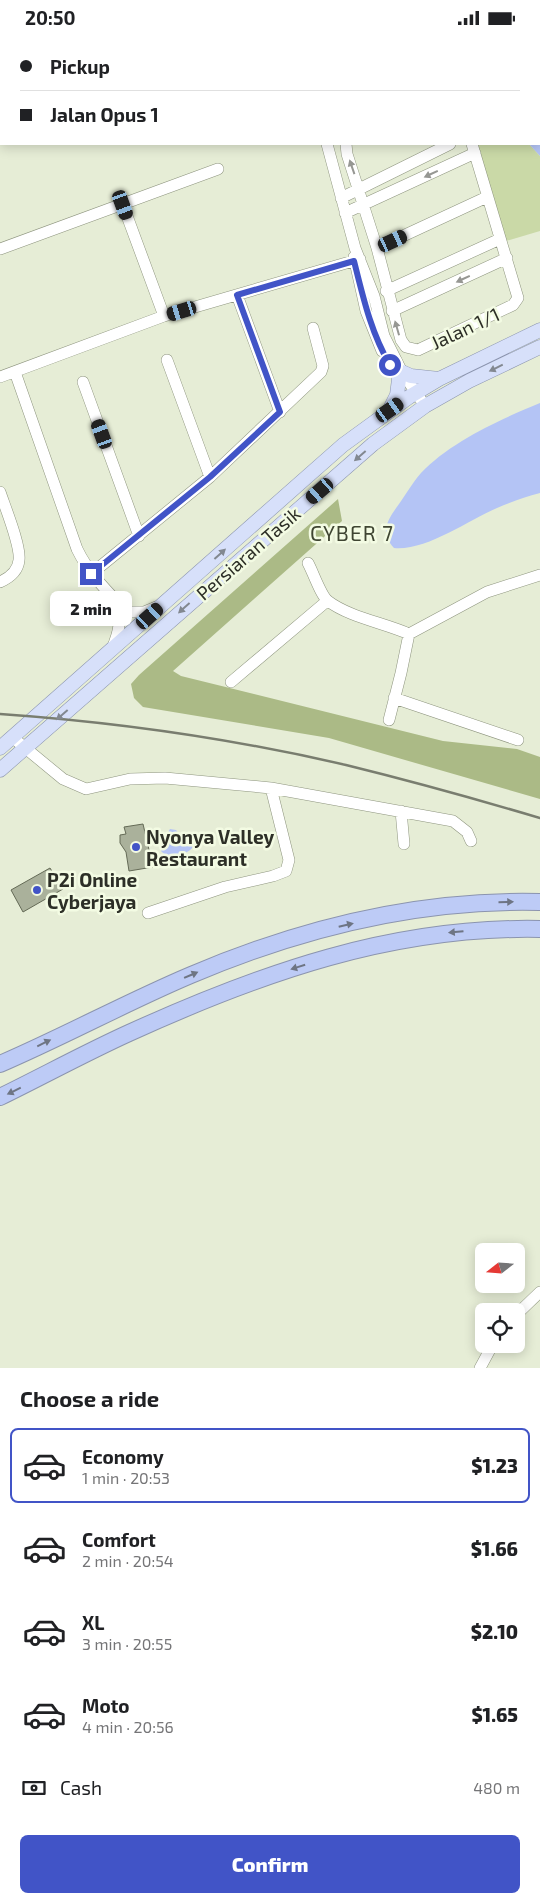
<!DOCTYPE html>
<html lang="en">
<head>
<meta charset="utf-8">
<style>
	:root { --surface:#fff; --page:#f6f6f6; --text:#202124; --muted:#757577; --line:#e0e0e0; --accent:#4154c7 }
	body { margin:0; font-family:"Exo 2",sans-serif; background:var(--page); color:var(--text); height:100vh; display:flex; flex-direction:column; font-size:19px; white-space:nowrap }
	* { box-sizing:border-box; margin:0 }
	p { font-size:16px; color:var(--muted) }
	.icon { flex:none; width:28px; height:28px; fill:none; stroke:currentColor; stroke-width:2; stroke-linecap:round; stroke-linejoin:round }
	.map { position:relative; height:1333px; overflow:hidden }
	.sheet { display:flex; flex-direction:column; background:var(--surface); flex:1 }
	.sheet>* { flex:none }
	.hud { position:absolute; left:0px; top:0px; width:540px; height:110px; box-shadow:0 2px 12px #0003; display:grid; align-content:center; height:110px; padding:0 20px; background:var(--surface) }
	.needle { width:32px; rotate:253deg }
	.buttons { position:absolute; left:475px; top:1208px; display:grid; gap:10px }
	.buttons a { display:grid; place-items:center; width:50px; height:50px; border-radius:8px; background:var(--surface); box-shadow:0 2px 12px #0003; font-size:25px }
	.end { position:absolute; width:22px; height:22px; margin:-11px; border:6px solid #4154c7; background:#fff; box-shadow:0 0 0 2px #fff }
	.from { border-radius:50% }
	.bubble { position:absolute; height:35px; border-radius:8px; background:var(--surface); box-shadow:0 2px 12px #0003; font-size:16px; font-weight:800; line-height:35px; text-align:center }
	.car { position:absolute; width:15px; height:30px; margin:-15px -8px; border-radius:6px; box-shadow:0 0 4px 1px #0007; background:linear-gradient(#222 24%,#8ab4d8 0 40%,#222 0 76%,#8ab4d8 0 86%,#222 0) }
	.hud b { display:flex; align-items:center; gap:18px; height:48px; font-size:19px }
	.hud b+b { border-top:1px solid var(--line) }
	.hud i { width:12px; height:12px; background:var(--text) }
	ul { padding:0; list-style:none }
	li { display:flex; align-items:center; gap:15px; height:75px; margin:0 10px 8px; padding:0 10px; border:2px solid transparent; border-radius:8px }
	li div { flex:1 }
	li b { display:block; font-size:19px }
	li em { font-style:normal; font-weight:800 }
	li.on { border-color:var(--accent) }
	li>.icon { width:45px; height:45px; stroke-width:1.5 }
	h2 { padding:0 20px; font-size:22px; line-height:60px }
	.pay { display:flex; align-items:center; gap:12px; height:55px; padding:0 20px; font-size:19px }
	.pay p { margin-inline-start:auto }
	.primary-button { display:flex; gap:10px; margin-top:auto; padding:10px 20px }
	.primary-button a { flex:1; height:58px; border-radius:8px; background:var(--accent); color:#fff; font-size:20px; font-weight:800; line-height:58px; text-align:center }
	.status { display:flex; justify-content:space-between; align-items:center; height:35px; padding:0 25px; background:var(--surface); direction:ltr }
	.status svg { height:14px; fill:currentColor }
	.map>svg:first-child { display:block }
</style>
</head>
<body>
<div class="status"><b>20:50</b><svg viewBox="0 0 49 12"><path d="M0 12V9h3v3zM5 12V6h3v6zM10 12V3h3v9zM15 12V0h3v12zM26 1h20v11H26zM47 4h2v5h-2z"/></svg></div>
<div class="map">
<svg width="540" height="1333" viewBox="0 0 540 1333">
	<rect width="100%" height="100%" fill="#e6edd6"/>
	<path fill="#cad9a7" d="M 476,109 L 529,109 L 540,121 L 540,196 L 506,206 Z"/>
	<path fill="#abba86" d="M 338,464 L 342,486 L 173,636 L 181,641 L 443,706 L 517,714 L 540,722 L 540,764 L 329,703 L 143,672 L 134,663 L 131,649 L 139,640 Z"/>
	<path fill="#b4c4f5" d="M 495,0 L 540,0 L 540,121 L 529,109 L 539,109 L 539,1 Z
		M 540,368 L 540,458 C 525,462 511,467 497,473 C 467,486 426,516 394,513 C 379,497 388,484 399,469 C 406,459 413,447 421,438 C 450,407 501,384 540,368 Z
		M 170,794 L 176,795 L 180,800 L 190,800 L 195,808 C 192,815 189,816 183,819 C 173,826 170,825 161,816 L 161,809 Z"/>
	<path fill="#aab19b" stroke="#646a56" d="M 143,789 L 153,832 L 129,836 L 126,817 L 120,808 L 120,800 L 126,799 L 124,792 Z
		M 50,833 L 63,854 L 23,877 L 11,855 Z"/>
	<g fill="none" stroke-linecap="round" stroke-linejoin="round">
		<g stroke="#8e957f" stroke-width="12">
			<path id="minor" d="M 0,84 L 1,84
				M 327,109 L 355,213 L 374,261 L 384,301 L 402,337 L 425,371
				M 346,109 L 347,119 L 377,213 L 401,305 L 406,312 L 418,315 L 513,270 L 518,263 L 472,109
				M 341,163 L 450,109
				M 123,170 L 164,281
				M 345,178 L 475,118
				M 377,213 L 487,162
				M 0,214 L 218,134
				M 354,222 L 366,276 L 382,316
				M 386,256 L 500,204
				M 237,260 L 280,377
				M 392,276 L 507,223
				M 167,325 L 210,442
				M 15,337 L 77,514 C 89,539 108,557 127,577 L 144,577 L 156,572
				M 0,342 L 164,281 L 360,224
				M 83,347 L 139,501
				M 0,457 C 5,472 21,511 19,525 C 18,536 9,543 0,547
				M 308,528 C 313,537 321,561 328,566 C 349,582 384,588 409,599
				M 91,539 L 210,442 L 321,337 L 323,331 L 313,293
				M 409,599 L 487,557 L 540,540
				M 112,614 C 119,597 123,583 114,565
				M 231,647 L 327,566
				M 394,663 L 518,705
				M 389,685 L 401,638 L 409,599
				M 12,702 L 63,744 L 86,754 L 130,744 L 165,743 L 271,753 L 453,786 L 467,797 L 471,806
				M 401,776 L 404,809
				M 148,878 L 225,852 L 273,841 L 286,836 L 289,825 L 271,753
				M 516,1280 L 540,1257
				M 480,1333 L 493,1309"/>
		</g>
		<g stroke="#8b94ae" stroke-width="15">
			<path id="major" d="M 402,337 L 411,341 L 439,344
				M 390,374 L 397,360 L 399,344
				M 0,713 L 343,410 L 409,362 L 439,344 L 540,295
				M 0,735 L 373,409 L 425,371 L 469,346 L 540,312"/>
		</g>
		<g stroke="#8b94ae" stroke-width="18">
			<path id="highway" d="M 0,1029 C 65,1001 127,967 191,940 C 301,893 421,864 540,867
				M 0,1062 C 43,1041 85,1018 129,998 C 261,938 393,891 540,894"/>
		</g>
		<use href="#minor" stroke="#fff" stroke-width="11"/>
		<use href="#major" stroke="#d7e0fa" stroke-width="14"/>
		<use href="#highway" stroke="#bdcbf6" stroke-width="16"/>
		<path stroke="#797d6f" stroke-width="2.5" d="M 0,679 C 115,687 234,704 346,730 C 411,746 476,764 540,783"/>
	</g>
	<defs><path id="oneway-solid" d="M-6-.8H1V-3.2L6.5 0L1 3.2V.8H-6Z" transform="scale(1.25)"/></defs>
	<g fill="#969793">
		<use href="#oneway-solid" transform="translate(352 132) rotate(-109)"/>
		<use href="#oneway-solid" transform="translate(431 139) rotate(155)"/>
		<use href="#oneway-solid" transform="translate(463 244) rotate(155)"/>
		<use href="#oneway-solid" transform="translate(397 293) rotate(-106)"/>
	</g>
	<g fill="#828890">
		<use href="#oneway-solid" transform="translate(496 333) rotate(154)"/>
		<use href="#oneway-solid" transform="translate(360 421) rotate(139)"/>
		<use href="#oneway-solid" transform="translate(220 519) rotate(-42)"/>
		<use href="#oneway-solid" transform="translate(184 573) rotate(138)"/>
		<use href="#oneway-solid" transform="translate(62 680) rotate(139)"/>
	</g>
	<g fill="#6e7584">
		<use href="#oneway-solid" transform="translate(506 867) rotate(-1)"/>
		<use href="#oneway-solid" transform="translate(346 890) rotate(-13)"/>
		<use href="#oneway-solid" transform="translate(456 897) rotate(175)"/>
		<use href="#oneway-solid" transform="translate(298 932) rotate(163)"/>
		<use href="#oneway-solid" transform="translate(191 940) rotate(-23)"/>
		<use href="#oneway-solid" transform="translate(44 1008) rotate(-26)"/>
		<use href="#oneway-solid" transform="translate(14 1056) rotate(154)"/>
	</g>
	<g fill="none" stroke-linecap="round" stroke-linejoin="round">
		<path stroke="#4154c7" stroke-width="6" d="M 91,539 L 210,442 L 280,377 L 237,260 L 354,226 C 363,262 371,298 390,330"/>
	</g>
	<g fill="#4154c7" stroke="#f3fbe3" stroke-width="2">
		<circle cx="136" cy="812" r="5"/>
		<circle cx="37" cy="855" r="5"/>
	</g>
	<g text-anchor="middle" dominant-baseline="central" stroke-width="5" stroke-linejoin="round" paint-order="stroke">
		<g font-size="19" fill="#2d2f27" stroke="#f3fbe3">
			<text transform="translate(465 293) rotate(-25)">Jalan 1/1</text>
			<text transform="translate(248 518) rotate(-41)">Persiaran Tasik</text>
		</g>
		<g font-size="19" font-weight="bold" fill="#2d2f27" stroke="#f3fbe3" text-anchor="start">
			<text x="146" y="801">Nyonya Valley<tspan x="146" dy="22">Restaurant</tspan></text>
			<text x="47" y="844">P2i Online<tspan x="47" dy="22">Cyberjaya</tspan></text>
		</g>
		<g font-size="21" letter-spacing="1" fill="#3f4532" stroke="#f3fbe3">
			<text x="352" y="497">CYBER 7</text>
		</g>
	</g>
</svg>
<div class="buttons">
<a><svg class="needle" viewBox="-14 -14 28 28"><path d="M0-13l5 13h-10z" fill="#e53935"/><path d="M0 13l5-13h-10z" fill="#757577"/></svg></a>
<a><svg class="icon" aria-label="locate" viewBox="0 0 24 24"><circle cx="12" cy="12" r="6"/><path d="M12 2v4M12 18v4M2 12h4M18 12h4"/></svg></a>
</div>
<i class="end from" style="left:390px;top:330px"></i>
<i class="end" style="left:91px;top:539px"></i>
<div class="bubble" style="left:50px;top:556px;width:82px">2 min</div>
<i class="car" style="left:123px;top:170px;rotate:160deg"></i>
<i class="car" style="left:393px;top:206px;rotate:65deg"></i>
<i class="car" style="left:182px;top:276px;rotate:253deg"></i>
<i class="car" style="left:390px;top:375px;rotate:55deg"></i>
<i class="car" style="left:102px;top:399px;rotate:340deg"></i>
<i class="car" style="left:320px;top:456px;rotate:229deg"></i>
<i class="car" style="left:150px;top:581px;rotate:48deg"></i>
<div class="hud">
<b><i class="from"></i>Pickup</b>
<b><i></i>Jalan Opus 1</b>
</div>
</div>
<section class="sheet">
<h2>Choose a ride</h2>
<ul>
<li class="on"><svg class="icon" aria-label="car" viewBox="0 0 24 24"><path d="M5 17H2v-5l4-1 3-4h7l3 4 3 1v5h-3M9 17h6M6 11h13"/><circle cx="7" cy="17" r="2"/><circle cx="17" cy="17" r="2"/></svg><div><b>Economy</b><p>1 min · 20:53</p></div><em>$1.23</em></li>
<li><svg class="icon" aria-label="car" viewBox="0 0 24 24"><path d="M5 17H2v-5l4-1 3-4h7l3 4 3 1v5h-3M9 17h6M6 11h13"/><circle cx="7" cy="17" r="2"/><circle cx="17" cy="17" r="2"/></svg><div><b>Comfort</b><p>2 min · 20:54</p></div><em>$1.66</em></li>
<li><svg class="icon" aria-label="car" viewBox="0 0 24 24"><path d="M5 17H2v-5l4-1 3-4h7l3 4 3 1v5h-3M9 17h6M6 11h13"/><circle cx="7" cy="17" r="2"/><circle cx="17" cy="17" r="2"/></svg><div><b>XL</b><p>3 min · 20:55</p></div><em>$2.10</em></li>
<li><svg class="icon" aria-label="car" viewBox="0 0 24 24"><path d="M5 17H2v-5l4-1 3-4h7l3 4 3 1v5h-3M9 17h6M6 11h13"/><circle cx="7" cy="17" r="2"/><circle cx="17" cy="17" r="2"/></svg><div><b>Moto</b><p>4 min · 20:56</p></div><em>$1.65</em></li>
</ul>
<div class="pay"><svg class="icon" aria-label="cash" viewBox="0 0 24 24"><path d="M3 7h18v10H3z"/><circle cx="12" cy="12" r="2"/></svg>Cash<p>480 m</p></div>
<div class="primary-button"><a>Confirm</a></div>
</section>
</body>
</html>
